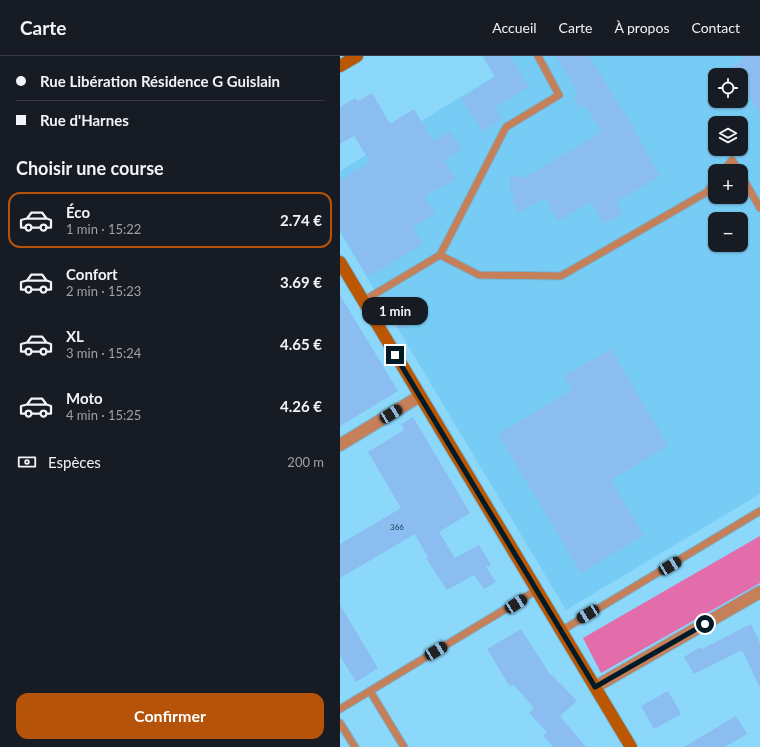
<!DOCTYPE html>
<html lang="fr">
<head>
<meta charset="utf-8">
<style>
	:root { --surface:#171b24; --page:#242831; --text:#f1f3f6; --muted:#9ea1a6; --line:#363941; --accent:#b45309 }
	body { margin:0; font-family:Lato,sans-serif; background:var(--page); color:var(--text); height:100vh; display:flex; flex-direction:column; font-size:15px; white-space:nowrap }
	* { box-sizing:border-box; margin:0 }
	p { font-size:13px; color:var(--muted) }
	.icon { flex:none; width:22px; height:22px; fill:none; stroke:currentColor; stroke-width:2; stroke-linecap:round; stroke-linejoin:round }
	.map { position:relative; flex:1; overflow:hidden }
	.panel { display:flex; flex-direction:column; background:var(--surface); width:340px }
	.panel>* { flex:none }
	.top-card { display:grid; align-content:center; height:88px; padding:0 16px; background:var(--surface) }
	.buttons { position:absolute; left:368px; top:12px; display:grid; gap:8px }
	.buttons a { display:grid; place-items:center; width:40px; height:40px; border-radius:8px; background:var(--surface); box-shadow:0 1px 3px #0004; font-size:20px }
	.end { position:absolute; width:18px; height:18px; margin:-9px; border:5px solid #001a27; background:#fff; box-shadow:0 0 0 2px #fff }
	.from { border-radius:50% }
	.bubble { position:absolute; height:28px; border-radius:12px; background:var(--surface); box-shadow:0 1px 3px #0004; font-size:13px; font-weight:700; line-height:28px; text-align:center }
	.car { position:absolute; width:12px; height:24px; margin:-12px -6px; border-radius:5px; box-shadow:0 0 3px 1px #0007; background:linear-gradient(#222 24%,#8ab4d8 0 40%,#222 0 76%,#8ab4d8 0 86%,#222 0) }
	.top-card b { display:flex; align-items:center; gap:14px; height:38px; font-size:15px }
	.top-card b+b { border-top:1px solid var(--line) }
	.top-card i { width:10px; height:10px; background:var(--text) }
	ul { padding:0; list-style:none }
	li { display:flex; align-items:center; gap:12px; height:56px; margin:0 8px 6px; padding:0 8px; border:2px solid transparent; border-radius:12px }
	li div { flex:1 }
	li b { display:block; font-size:15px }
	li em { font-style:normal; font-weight:700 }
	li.current { border-color:var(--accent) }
	li>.icon { width:36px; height:36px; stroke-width:1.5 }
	h2 { padding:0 16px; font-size:18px; line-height:48px }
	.pay { display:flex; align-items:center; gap:10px; height:44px; padding:0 16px; font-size:15px }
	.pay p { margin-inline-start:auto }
	.action { display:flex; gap:8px; margin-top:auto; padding:8px 16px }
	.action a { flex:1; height:46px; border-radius:12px; background:var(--accent); color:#fff; font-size:16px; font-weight:700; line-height:46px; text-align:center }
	header { display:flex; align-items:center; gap:24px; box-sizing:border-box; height:56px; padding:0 20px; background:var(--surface); border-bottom:1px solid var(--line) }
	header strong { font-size:19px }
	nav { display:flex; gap:22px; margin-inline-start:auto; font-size:14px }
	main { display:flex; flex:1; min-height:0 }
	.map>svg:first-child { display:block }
</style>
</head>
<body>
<header>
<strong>Carte</strong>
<nav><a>Accueil</a><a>Carte</a><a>À propos</a><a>Contact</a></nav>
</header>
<main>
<section class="panel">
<div class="top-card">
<b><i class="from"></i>Rue Libération Résidence G Guislain</b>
<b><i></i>Rue d'Harnes</b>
</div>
<h2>Choisir une course</h2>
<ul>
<li class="current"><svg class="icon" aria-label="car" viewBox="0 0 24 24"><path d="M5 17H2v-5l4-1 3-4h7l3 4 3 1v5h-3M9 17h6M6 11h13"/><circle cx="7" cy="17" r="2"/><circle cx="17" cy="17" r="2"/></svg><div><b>Éco</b><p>1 min · 15:22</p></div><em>2.74 €</em></li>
<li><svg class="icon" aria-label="car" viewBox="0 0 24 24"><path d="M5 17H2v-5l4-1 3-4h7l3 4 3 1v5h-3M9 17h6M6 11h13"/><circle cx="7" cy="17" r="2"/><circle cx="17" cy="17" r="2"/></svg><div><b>Confort</b><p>2 min · 15:23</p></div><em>3.69 €</em></li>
<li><svg class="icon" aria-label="car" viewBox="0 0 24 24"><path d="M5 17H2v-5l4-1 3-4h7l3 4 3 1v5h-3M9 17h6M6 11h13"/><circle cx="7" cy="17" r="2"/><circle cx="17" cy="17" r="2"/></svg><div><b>XL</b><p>3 min · 15:24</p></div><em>4.65 €</em></li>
<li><svg class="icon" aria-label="car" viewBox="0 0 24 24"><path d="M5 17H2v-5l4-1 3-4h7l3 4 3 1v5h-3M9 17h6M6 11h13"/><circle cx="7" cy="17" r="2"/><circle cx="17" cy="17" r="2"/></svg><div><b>Moto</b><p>4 min · 15:25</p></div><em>4.26 €</em></li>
</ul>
<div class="pay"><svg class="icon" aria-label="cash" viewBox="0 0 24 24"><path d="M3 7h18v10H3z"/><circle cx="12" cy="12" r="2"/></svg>Espèces<p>200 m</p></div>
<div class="action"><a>Confirmer</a></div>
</section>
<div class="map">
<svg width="420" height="691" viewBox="0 0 420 691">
	<rect width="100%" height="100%" fill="#8cd8fb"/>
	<path fill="#76ccf4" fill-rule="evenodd" d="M 142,0 L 420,0 L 420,438 L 226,554 L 0,176 L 0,115 L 155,20 ZM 375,19 L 401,19 L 401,45 L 375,45 ZM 375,67 L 401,67 L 401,93 L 375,93 ZM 375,115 L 401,115 L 401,141 L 375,141 ZM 375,163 L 401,163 L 401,189 L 375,189 Z"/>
	<path fill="#e36caa" d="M 420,480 L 420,527 L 261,617 L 243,582 Z"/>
	<path fill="#8bbdf0" d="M 143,0 L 170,0 L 189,31 L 155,51 L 162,63 L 142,75 L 135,63 L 134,64 L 121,43 L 155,21 Z
		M 216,0 L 249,0 L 287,61 L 320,120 L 276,146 L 283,157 L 264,168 L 251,146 L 218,165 L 205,142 L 179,157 L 172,145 L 174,143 L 170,130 L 171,118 L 184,122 L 261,76 L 245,49 L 240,51 L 234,40 L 238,37 Z
		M 402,0 L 420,0 L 420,59 L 401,25 L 401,19 L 397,19 L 392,10 L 400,6 Z
		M 32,37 L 50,68 L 74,53 L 93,85 L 111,75 L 122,93 L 104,104 L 116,123 L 85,140 L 95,158 L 73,171 L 83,188 L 28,221 L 0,174 L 0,124 L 30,106 L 14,80 L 0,88 L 0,51 L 15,42 L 18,45 Z
		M 0,239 L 58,335 L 0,370 Z
		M 71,241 L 82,260 L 59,273 L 52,261 L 63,255 L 59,249 Z
		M 271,293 L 328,390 L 271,424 L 304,479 L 241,517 L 158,378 L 232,334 L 224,320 Z
		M 73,361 L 130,457 L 99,476 L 115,502 L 139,489 L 151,509 L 146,511 L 156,526 L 144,533 L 134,519 L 107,534 L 86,502 L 88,501 L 75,478 L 0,522 L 0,488 L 61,452 L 28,396 L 64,374 L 61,368 Z
		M 0,549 L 38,612 L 16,626 L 0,600 Z
		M 411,568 L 420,587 L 420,632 L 402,594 L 354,618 L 344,601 L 360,591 L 362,593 Z
		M 181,573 L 211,620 L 212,619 L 220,628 L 221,628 L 237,645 L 220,660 L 246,691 L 213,691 L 203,679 L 207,676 L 189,657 L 194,652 L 173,628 L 170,631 L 147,593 Z
		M 328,635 L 341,658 L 314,673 L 301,650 Z
		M 396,660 L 407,678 L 385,691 L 344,691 Z"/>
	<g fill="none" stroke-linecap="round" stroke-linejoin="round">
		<g stroke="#73b6d5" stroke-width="9">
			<path id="lane" d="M 383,115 L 392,104 L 399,115
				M 401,119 L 420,152
				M 100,199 L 166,71 L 219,39 L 198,0
				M 23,245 L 100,199 L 139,219 L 221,220 L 367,136 L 375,125
				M 221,575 L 420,455
				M 30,635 L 64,691
				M 0,653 L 197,534
				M 0,667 L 15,691"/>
		</g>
		<g stroke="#73b6d5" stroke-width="14">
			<path id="street" d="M 0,389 L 80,340
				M 255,631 L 420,536"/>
		</g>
		<g stroke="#73b6d5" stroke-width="14">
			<path id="secondary" d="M 0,10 L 17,0
				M 0,206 L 291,691"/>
		</g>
		<use href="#lane" stroke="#c5805a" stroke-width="7"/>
		<use href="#street" stroke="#c5805a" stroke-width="12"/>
		<use href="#secondary" stroke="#bb5602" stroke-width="12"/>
	</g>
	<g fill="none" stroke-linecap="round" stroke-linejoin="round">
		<path stroke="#001a27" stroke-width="5" d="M 55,299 L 255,631 L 365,568"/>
	</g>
	<g text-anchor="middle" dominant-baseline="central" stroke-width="4" stroke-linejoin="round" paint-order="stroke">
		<g font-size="8" fill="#234359">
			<text x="57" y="471">366</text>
		</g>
	</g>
</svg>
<div class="buttons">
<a><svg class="icon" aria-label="locate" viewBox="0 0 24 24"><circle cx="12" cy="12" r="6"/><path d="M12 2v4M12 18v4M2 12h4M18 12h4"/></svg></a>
<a><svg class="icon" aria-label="layers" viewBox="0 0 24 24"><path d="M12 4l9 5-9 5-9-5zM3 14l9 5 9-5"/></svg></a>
<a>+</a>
<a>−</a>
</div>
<i class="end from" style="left:365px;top:568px"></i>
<i class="end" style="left:55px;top:299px"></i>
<div class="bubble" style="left:22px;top:241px;width:66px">1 min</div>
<i class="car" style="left:51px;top:358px;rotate:58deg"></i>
<i class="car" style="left:330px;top:510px;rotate:59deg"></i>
<i class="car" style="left:176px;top:548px;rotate:57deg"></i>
<i class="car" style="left:248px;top:558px;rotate:239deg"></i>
<i class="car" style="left:96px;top:595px;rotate:59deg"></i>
</div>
</main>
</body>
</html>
